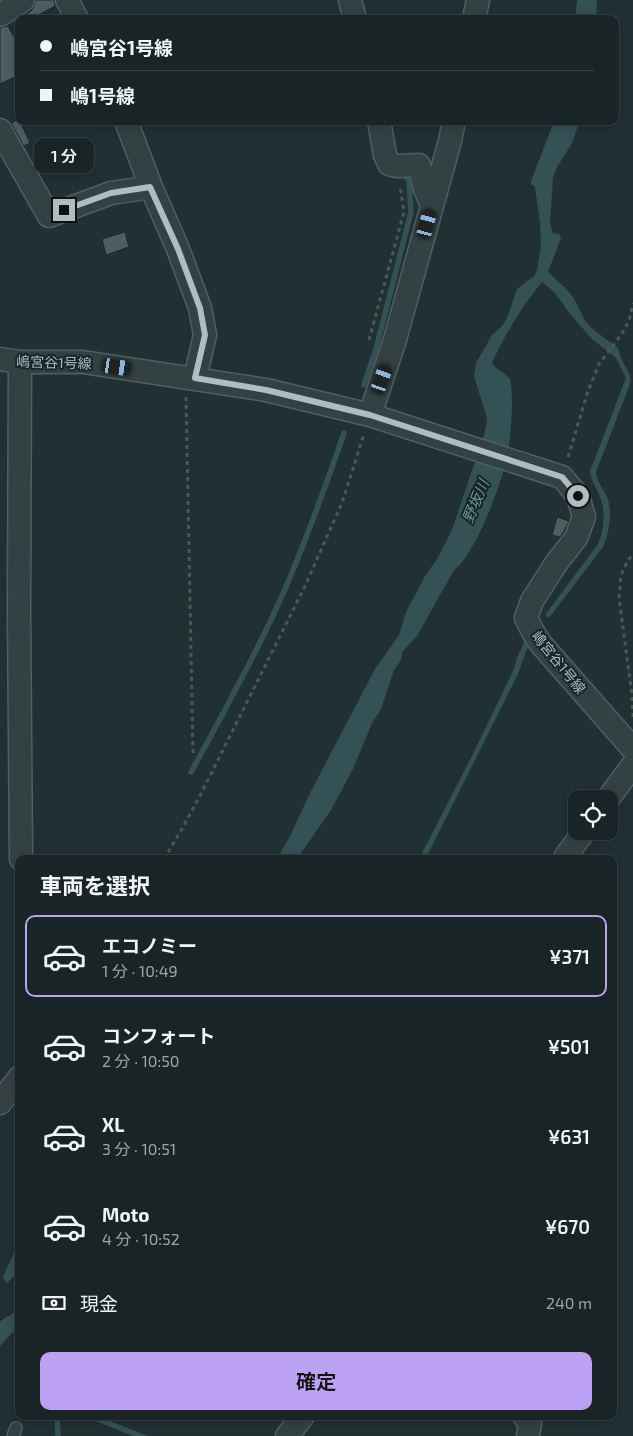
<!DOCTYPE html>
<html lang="ja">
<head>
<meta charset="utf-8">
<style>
	:root { --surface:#192426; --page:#263032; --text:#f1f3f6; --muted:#9fa4a7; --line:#374143; --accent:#bca0f2 }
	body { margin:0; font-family:"Exo 2","Noto Sans JP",sans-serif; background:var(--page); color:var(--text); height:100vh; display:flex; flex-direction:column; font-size:19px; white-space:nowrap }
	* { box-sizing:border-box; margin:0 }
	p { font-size:16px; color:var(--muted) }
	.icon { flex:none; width:28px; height:28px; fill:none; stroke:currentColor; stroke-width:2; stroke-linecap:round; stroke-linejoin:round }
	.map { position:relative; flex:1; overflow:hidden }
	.drawer { position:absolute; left:15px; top:855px; width:602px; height:565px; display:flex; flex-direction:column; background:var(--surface); border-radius:10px; box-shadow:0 2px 12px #0003,0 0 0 1px var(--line) }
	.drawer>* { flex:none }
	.banner { position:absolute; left:15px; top:15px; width:604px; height:110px; border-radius:10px; box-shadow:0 2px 12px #0003,0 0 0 1px var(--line); display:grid; align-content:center; height:110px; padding:0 25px; background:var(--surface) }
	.tools { position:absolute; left:568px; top:790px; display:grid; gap:10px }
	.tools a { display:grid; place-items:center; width:50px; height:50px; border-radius:10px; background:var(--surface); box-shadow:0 2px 12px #0003,0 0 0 1px var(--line); font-size:25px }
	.end { position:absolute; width:22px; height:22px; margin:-11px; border:6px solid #aebdc0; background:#111; box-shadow:0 0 0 2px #111 }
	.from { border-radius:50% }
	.bubble { position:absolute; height:35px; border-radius:10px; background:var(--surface); box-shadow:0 2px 12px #0003,0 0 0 1px var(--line); font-size:16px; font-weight:600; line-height:35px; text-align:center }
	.car { position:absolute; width:15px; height:30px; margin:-15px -8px; border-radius:6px; box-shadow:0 0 4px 1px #0007; background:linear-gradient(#222 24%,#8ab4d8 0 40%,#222 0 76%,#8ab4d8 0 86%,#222 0) }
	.banner b { display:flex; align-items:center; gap:18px; height:48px; font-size:19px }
	.banner b+b { border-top:1px solid var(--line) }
	.banner i { width:12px; height:12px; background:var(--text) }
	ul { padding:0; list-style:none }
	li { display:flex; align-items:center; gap:15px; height:82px; margin:0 10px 8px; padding:0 15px; border:2px solid transparent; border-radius:10px }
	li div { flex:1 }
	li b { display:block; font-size:19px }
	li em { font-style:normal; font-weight:600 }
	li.on { border-color:var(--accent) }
	li>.icon { width:45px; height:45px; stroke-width:1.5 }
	h2 { padding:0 25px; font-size:22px; line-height:60px }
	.pay { display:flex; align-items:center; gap:12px; height:55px; padding:0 25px; font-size:19px }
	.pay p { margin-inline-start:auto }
	.cta { display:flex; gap:10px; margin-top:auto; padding:10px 25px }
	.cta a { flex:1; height:58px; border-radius:10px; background:var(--accent); color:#111; font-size:20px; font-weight:600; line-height:58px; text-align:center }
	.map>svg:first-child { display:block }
</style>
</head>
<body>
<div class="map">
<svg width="633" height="1436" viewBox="0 0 633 1436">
	<rect width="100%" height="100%" fill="#213032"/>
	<path fill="#345256" d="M 577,0 L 597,0 L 596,19 L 575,19 Z
		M 554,121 L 580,121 L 571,145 L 557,167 L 553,178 L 550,223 L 553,233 L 559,234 L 561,238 L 548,272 C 557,281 566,287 573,297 C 578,305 581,314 586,322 C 594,332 607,339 617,347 C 619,349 619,352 620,355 C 623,366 632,371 630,384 L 596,472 C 596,481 604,489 607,497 C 613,511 609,534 603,547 L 549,618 L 545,615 L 598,544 C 604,531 606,510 600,497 C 597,488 591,481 590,471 L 626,378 L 616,358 L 592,339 L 571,315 L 555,293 L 542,282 C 522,306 505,334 492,363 C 497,371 505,372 510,379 C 514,398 511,432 508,452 C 503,481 480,540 462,562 C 460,565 457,568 454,570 L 417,636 L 403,651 L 401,660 L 394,670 L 381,709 L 372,723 L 353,769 L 331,810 L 297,859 L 277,859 L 291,834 L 310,793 L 375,669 L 399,635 L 406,612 L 425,576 L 437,559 L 452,530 L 485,432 L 487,418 L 474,376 L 476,363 L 492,335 L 502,326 L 507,318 L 517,289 L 534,276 L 537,270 L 541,247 L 540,223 L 535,187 L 531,184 L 531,181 Z
		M 527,636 L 530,641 L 518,674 L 434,842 L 425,859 L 419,859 L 473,754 L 513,671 L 517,658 Z
		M 19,1241 C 19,1259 23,1272 6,1283 L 3,1277 Z
		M 19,1305 L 19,1326 L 0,1346 L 0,1322 C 8,1314 13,1317 19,1305 Z
		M 83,1416 L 97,1416 L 148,1436 L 133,1436 Z"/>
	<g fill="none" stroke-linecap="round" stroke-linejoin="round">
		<path stroke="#345256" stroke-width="5.5" d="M 364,385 L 376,349 L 411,212 L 409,181 L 403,171
			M 191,772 C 221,718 251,663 277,607 C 303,550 324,491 344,433
			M 57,1416 L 58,1436"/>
	</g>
	<path fill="#4c5e61" stroke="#1b282a" d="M 36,0 L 54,0 L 55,6 L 31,19 L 18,19 L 31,11 L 34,6 Z
		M 8,26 L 19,46 L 19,75 L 0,84 L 0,28 Z
		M 19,119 L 30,143 L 24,146 L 11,123 Z
		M 125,232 L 129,247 L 106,255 L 102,239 Z
		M 557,517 L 569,521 L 564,531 L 560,537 L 552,535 Z"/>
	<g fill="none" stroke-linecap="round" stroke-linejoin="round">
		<g stroke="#515f61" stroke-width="14">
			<path id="lane" d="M 13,1436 L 16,1428"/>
		</g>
		<g stroke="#515f61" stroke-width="25">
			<path id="street" d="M 67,0 L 77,19
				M 350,0 L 355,19
				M 0,15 L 23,0
				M 474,19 L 478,0
				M 126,121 L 151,187 L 178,249 L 200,308 L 205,335 L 195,378
				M 379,121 L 385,155 L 389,164 L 397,166 L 419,165 L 425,189 L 432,206
				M 0,130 L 49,216 L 111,193 L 151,187
				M 0,359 L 20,362 L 83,362 L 266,390 L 370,415 L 562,477 L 578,496 L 584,517 L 576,538 L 557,562 L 532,601 L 526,618 L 532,630 L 540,643 L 633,749
				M 20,362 L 19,609 L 21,859
				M 370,415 L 394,343 L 450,141 L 454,121
				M 608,799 L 633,765
				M 564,859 L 584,831
				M 0,1103 L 19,1078
				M 524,1416 L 530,1423 L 528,1436
				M 287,1436 L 303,1416"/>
		</g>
		<path stroke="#495a55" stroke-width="3" stroke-dasharray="4 4" stroke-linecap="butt" d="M 369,340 L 404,212 L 400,186
			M 186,397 L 193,754
			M 568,457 L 588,391 L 599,364 L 621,335 L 629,321 L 633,303
			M 633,717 L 632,695 L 619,598 L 621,575 L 627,562 L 633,554
			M 164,859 L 182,829 L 204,788 L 305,586 L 342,503 L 364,434"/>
		<use href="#lane" stroke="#344143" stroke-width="11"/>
		<use href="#street" stroke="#344143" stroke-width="22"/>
	</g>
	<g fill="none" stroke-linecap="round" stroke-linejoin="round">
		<path stroke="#aebdc0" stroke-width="6" d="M 64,210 L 111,193 L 150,187 L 178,249 L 200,308 L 205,335 L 195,378 L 266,390 L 370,415 L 562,477 L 578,496"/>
	</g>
	<g text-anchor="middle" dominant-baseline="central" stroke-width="4" stroke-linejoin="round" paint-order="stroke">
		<g font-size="14" fill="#aebdc0" stroke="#192628">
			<text transform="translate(54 362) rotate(2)">嶋宮谷1号線</text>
			<text transform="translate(559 662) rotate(51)">嶋宮谷1号線</text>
		</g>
		<g font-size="15" font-style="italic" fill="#6a969c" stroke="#192628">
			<text transform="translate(475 501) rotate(-67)">野坂川</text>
		</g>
	</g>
</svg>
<div class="tools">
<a><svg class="icon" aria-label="locate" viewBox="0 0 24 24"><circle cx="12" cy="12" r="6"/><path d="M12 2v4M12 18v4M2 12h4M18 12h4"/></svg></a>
</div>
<i class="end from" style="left:578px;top:496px"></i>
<i class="end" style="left:64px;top:210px"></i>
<div class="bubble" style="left:34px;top:138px;width:60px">1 分</div>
<i class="car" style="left:427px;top:224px;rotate:15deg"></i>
<i class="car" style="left:117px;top:367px;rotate:98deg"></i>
<i class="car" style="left:382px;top:379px;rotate:19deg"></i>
<div class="banner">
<b><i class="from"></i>嶋宮谷1号線</b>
<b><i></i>嶋1号線</b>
</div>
<section class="drawer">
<h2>車両を選択</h2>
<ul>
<li class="on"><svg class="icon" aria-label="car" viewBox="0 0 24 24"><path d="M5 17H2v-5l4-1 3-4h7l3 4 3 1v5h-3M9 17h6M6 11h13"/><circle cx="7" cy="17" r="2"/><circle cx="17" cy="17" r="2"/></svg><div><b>エコノミー</b><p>1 分 · 10:49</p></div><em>¥371</em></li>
<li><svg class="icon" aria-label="car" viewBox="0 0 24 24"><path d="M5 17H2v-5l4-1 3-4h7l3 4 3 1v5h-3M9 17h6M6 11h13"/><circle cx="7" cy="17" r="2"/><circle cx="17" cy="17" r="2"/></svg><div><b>コンフォート</b><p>2 分 · 10:50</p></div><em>¥501</em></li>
<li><svg class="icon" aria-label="car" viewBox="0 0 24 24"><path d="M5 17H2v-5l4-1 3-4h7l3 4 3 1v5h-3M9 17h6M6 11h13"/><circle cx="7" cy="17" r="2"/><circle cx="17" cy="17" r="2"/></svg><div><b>XL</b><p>3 分 · 10:51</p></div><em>¥631</em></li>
<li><svg class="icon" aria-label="car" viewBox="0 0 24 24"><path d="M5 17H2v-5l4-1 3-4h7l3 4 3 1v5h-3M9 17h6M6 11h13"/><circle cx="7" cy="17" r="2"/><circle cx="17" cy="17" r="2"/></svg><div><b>Moto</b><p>4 分 · 10:52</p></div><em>¥670</em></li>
</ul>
<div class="pay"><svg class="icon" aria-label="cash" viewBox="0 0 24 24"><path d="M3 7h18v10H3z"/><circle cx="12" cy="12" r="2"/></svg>現金<p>240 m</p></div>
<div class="cta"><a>確定</a></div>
</section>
</div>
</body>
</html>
